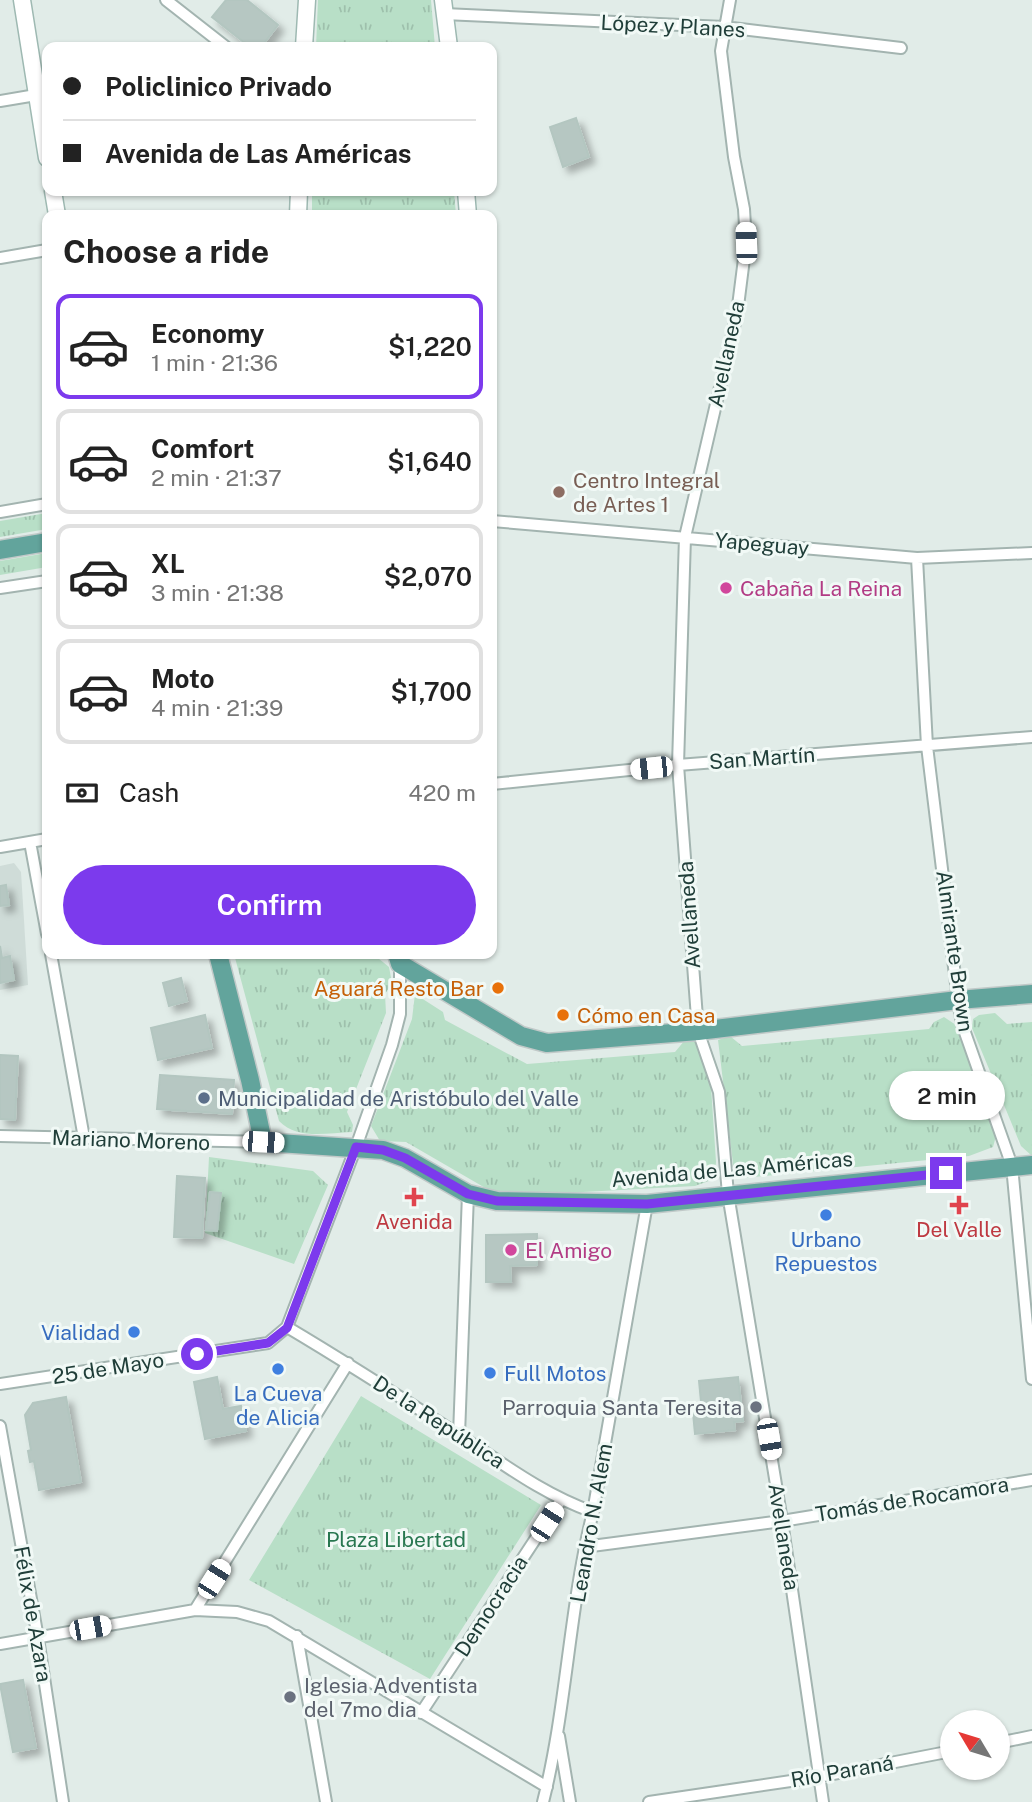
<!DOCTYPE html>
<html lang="en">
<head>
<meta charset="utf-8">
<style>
	:root { --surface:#fff; --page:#f2f2f2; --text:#222; --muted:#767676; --line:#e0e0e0; --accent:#7c3aed }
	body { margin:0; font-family:"Public Sans",sans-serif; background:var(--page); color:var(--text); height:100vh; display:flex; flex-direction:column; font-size:26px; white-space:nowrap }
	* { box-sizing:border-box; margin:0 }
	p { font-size:23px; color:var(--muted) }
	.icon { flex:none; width:38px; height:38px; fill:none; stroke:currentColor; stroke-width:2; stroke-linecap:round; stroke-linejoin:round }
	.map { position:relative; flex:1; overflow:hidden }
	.panel { position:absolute; left:42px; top:210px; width:455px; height:749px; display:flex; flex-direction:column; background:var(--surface); border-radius:14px; box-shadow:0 2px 5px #0004 }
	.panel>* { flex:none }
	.banner { position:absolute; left:42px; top:42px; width:455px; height:154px; border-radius:14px; box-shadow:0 2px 5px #0004; display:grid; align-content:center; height:154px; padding:0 21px; background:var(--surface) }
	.needle { width:46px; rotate:308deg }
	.controls { position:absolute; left:940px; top:1710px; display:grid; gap:14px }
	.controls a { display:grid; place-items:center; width:70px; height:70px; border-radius:50%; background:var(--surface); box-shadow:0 2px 5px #0004; font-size:35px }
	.end { position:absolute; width:32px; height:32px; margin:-16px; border:9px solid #7c3aed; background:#fff; box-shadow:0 0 0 4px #fff }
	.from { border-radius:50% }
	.bubble { position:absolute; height:49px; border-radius:24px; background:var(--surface); box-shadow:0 2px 5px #0004; font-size:23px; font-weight:600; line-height:49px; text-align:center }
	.car { position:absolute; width:21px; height:42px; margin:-21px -10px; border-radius:9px; box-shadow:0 0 5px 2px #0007; background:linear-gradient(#fff 24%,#345 0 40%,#fff 0 76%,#345 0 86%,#fff 0) }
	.banner b { display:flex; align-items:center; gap:24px; height:66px; font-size:26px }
	.banner b+b { border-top:2px solid var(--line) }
	.banner i { width:18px; height:18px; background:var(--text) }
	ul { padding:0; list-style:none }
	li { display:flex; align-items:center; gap:21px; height:105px; margin:0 14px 10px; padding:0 7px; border:4px solid var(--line); border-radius:14px }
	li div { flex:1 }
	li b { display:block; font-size:26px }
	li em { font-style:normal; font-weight:600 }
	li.active { border-color:var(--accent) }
	li>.icon { width:63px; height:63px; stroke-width:1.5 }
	h2 { padding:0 21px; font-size:32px; line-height:84px }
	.pay { display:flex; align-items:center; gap:18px; height:77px; padding:0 21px; font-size:26px }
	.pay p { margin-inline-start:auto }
	.action { display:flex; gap:14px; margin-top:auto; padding:14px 21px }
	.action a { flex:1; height:80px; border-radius:42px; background:var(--accent); color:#fff; font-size:28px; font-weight:600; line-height:80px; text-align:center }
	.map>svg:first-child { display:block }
</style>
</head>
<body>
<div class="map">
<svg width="1032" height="1802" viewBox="0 0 1032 1802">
	<defs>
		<pattern id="grass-tufts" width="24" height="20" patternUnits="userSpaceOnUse" patternTransform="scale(1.75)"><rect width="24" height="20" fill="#b8dfc7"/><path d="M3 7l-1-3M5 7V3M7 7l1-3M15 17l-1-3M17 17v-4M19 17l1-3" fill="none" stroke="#9ec0ac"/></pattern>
		<filter id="shadow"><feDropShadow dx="6" dy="6" stdDeviation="3.5" flood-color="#0004"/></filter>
	</defs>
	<rect width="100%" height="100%" fill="#e1ece8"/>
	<path fill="#cfdcd8" d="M 14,863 L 21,872 L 28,985 L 0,990 L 0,866 Z"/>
	<path fill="url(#grass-tufts)" d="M 318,0 L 431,0 L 435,47 L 316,47 Z
		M 312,191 L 454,191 L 456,215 L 312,215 Z
		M 47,513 L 47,529 L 0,537 L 0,521 Z
		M 47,553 L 47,567 L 0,575 L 0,561 Z
		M 234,954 L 373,954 L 389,967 L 392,983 L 385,994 L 386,1013 L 347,1112 L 353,1125 L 352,1132 C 327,1133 297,1140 279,1121 Z
		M 415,994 L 443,1012 L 445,1020 L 527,1064 L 675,1052 L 685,1040 C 699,1040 702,1045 709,1056 L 716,1162 L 714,1179 L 695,1186 L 507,1196 L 494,1193 L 406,1142 L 380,1141 L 371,1126 L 412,1019 Z
		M 995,1013 L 1007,1024 L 1032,1022 L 1032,1156 L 1021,1146 L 972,1028 L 973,1019 L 979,1015 Z
		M 944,1017 L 956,1025 L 996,1136 L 993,1147 L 969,1156 L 743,1178 L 734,1172 L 718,1040 L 730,1036 L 742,1046 L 929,1029 L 934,1022 Z
		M 209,1157 L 313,1171 L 328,1185 L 294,1264 L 205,1233 Z
		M 361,1396 L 541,1505 L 430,1679 L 249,1580 Z"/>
	<path fill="#b6c7c2" stroke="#b3c6c0" stroke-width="2" filter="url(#shadow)" d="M 226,0 L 247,0 L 278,25 L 265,42 L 271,47 L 250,47 L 212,17 Z
		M 576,118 L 589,157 L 563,167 L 550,127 Z
		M 6,885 L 9,905 L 0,906 L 0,886 Z
		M 0,946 L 2,958 L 10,956 L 14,980 L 0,983 Z
		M 181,978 L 187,1001 L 169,1006 L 163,983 Z
		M 205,1015 L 212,1048 L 158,1060 L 151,1028 Z
		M 0,1055 L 18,1056 L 15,1120 L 0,1119 Z
		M 160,1075 L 234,1080 L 232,1114 L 157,1109 Z
		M 177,1176 L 205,1178 L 202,1238 L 174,1237 Z
		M 210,1192 L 221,1193 L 217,1231 L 206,1230 Z
		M 537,1234 L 537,1265 L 510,1266 L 511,1282 L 486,1282 L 486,1235 Z
		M 217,1377 L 223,1409 L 241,1406 L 246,1431 L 205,1439 L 194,1382 Z
		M 738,1377 L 743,1421 L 734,1422 L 735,1430 L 695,1434 L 693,1413 L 702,1412 L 699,1381 Z
		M 66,1397 L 81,1482 L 39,1490 L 34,1461 L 30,1462 L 28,1451 L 31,1450 L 25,1415 L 33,1403 Z
		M 23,1680 L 36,1748 L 13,1752 L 0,1684 Z"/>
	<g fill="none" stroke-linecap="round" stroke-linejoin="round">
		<g stroke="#a3b4b0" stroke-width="14">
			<path id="minor" d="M 166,0 L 226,47
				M 730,0 L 721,51 L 734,157 L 744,209 L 746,243 L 737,314 L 685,537 L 678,765 L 698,1031 L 719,1092 L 728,1194 L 782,1521 L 823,1802
				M 444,14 L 724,27 L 901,48
				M 0,101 L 36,95
				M 0,258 L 47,250
				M 0,512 L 47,504
				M 492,521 L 917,558 L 1032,553
				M 917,558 L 927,746 L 958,1000 L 962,1024 L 1012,1166 L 1032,1379
				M 0,588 L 47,581
				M 492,784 L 678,765 L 1032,737
				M 30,842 L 47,934
				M 0,847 L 47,839
				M 51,954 L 84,1138
				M 0,1136 L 263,1142
				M 287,1327 C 346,1362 402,1398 459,1435 C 502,1463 544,1495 593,1512
				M 0,1384 L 268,1343 L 287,1327 L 356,1147 L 392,1045 L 400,1014 L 400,964
				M 0,1426 L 38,1638 L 63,1802
				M 459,1435 L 468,1194
				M 584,1547 L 782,1521 L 1032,1480
				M 195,1610 L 348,1363
				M 297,1636 L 326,1802
				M 0,1644 L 195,1610 L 237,1612 L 269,1621 L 547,1787
				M 421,1713 L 561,1500
				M 559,1736 L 570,1802
				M 998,1743 L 1032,1736
				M 543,1802 C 567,1707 569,1607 593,1512 L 647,1204
				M 649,1802 L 818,1777 L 952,1751"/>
		</g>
		<g stroke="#9eb9b2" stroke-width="19">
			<path id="secondary" d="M 22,0 L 47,158
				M 443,0 L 449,47
				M 304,47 L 307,0
				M 53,191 L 57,215
				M 466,191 L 468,215
				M 298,215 L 299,191"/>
		</g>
		<g stroke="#c1c9c8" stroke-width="21">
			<path id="primary" d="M 0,550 L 47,542
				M 218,954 L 250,1080 L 263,1142 L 383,1150 L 405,1158 L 468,1194 L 497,1201 L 647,1204 L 1032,1165
				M 397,954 L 400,964 L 521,1036 L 547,1043 L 698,1031 L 958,1000 L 1032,994"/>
		</g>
		<use href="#minor" stroke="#fff" stroke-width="10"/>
		<use href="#secondary" stroke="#fff" stroke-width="16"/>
		<use href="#primary" stroke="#62a49c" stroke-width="18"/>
	</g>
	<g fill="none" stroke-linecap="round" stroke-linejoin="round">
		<path stroke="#7c3aed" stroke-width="9" d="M 197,1354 L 268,1343 L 287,1328 L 356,1147 L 383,1150 L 405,1158 L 468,1194 L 497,1201 L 647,1204 L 946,1173"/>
	</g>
	<circle fill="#8d6e63" stroke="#f1f9f6" stroke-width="2.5" cx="559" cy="492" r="7"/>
	<g fill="#d1479c" stroke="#f1f9f6" stroke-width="2.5">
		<circle cx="726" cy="588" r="7"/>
		<circle cx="511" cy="1250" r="7"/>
	</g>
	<g fill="#e8710a" stroke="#f1f9f6" stroke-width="2.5">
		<circle cx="498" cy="988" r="7"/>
		<circle cx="563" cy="1015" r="7"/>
	</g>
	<circle fill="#5c6f8a" stroke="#f1f9f6" stroke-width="2.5" cx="204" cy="1098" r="7"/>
	<g fill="#e0444e" stroke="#f1f9f6" stroke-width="2.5">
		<path d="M410.5 1186.5h7v7h7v7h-7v7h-7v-7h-7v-7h7z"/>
		<path d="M955.5 1194.5h7v7h7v7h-7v7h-7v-7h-7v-7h7z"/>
	</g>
	<g fill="#3f7fe0" stroke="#f1f9f6" stroke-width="2.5">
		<circle cx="826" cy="1215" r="7"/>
		<circle cx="134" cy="1332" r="7"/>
		<circle cx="278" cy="1369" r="7"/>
		<circle cx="490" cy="1373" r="7"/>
	</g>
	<g fill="#6b7280" stroke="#f1f9f6" stroke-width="2.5">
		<circle cx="756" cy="1407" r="7"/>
		<circle cx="290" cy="1697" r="7"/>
	</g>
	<g text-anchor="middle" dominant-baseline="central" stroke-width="6" stroke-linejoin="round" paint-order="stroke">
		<g font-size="21" fill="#203e39" stroke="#f1f9f6">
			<text transform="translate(673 26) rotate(3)">López y Planes</text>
			<text transform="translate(726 354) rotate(-78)">Avellaneda</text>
			<text transform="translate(762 544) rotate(5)">Yapeguay</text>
			<text transform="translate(762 758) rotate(-4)">San Martín</text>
			<text transform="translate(689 915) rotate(-94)">Avellaneda</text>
			<text transform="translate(955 951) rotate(82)">Almirante Brown</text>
			<text transform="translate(131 1140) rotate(2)">Mariano Moreno</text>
			<text transform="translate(732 1169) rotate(-5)">Avenida de Las Américas</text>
			<text transform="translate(108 1368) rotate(-9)">25 de Mayo</text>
			<text transform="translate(439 1422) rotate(33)">De la República</text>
			<text transform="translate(912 1499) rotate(-9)">Tomás de Rocamora</text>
			<text transform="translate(591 1523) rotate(-80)">Leandro N. Alem</text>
			<text transform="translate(784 1537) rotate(81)">Avellaneda</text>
			<text transform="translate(491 1606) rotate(-57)">Democracia</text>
			<text transform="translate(33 1614) rotate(80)">Félix de Azara</text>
			<text transform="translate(842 1771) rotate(-10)">Río Paraná</text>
		</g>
		<g font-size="21" fill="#785e54" stroke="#f1f9f6" text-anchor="start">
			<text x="573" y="480">Centro Integral<tspan x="573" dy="24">de Artes 1</tspan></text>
		</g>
		<g font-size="21" fill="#b23c85" stroke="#f1f9f6" text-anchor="start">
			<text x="740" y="588">Cabaña La Reina</text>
			<text x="525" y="1250">El Amigo</text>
		</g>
		<g font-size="21" fill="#c56008" stroke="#f1f9f6" text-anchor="end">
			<text x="484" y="988">Aguará Resto Bar</text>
			<text x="577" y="1015" text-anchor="start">Cómo en Casa</text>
		</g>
		<g font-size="21" fill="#4e5e75" stroke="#f1f9f6" text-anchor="start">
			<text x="218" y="1098">Municipalidad de Aristóbulo del Valle</text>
		</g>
		<g font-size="21" fill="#be3a42" stroke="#f1f9f6">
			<text x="414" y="1221">Avenida</text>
			<text x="959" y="1229">Del Valle</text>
		</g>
		<g font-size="21" fill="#366cbe" stroke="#f1f9f6">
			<text x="826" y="1239">Urbano<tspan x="826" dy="24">Repuestos</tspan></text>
			<text x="120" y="1332" text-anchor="end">Vialidad</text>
			<text x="504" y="1373" text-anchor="start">Full Motos</text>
			<text x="278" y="1393">La Cueva<tspan x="278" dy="24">de Alicia</tspan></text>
		</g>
		<g font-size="21" fill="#5b616d" stroke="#f1f9f6" text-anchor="end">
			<text x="742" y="1407">Parroquia Santa Teresita</text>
			<text x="304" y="1685" text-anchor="start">Iglesia Adventista<tspan x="304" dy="24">del 7mo dia</tspan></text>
		</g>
		<g font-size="21" fill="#287750" stroke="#f1f9f6">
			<text x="396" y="1539">Plaza Libertad</text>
		</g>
	</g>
</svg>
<div class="controls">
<a><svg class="needle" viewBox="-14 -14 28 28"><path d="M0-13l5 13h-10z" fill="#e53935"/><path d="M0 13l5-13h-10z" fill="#767676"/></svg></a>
</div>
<i class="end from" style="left:197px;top:1354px"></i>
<i class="end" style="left:946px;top:1173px"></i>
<div class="bubble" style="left:889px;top:1071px;width:116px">2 min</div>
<i class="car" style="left:746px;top:243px;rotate:358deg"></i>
<i class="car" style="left:651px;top:768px;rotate:264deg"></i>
<i class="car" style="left:263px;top:1142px;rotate:93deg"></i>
<i class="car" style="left:769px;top:1439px;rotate:170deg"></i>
<i class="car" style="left:547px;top:1522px;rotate:33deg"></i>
<i class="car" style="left:214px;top:1579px;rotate:32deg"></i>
<i class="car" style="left:90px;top:1628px;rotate:80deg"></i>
<div class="banner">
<b><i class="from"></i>Policlinico Privado</b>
<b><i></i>Avenida de Las Américas</b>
</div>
<section class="panel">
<h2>Choose a ride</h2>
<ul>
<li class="active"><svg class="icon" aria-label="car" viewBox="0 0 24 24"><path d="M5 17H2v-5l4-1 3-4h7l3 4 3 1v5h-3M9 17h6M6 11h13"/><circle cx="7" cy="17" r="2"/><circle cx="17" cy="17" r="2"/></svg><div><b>Economy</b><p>1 min · 21:36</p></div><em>$1,220</em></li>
<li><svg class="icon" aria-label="car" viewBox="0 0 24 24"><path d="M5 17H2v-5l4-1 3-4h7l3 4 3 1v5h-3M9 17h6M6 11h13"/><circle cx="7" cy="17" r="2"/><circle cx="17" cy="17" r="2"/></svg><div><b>Comfort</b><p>2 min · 21:37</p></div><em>$1,640</em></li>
<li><svg class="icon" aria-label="car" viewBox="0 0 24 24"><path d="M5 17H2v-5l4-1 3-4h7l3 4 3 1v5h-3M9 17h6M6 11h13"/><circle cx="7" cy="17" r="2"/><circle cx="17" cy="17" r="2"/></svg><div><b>XL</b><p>3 min · 21:38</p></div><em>$2,070</em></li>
<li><svg class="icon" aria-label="car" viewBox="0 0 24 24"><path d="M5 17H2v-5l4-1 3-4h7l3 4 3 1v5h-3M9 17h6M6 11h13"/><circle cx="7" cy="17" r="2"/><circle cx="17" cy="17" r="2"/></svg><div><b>Moto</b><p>4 min · 21:39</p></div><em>$1,700</em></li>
</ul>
<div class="pay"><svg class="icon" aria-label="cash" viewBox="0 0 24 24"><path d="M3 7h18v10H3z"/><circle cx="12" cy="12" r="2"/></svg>Cash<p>420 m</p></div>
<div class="action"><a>Confirm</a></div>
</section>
</div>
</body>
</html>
